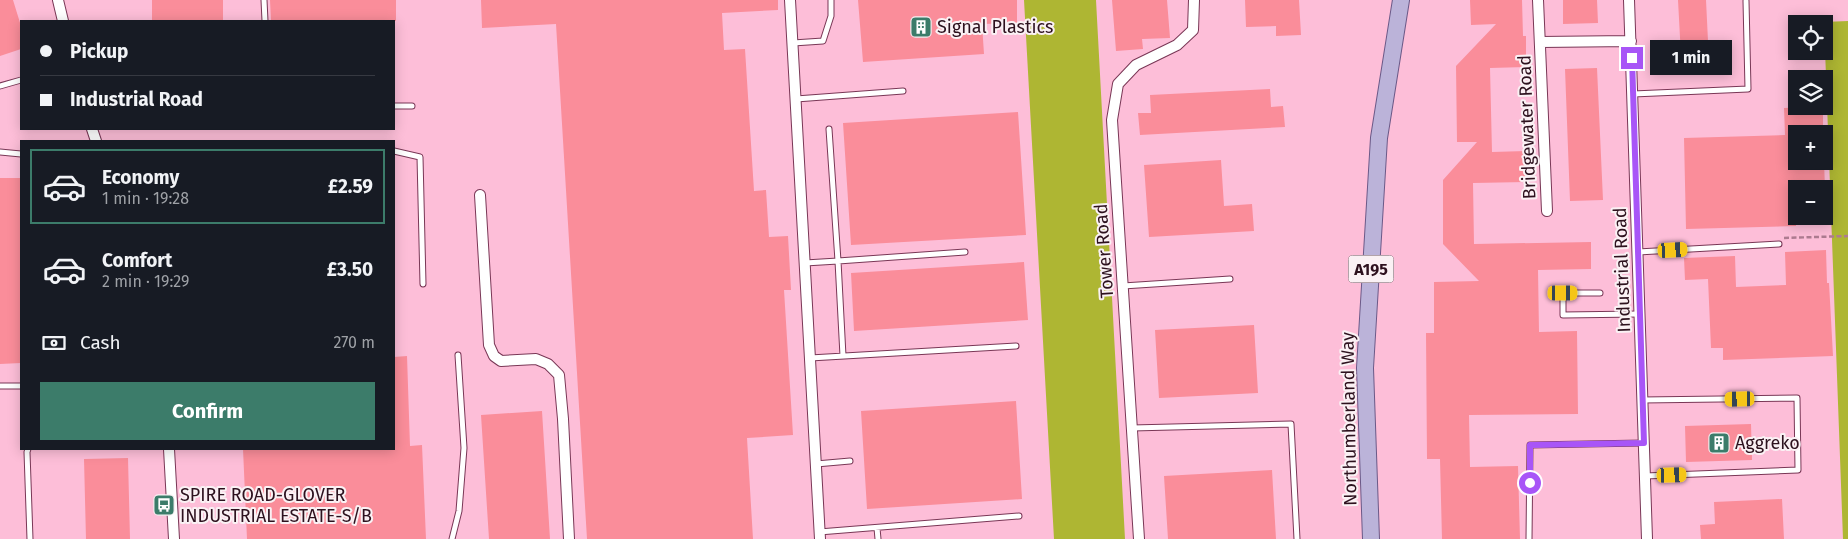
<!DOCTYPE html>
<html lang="en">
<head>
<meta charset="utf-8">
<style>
	:root { --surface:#171b24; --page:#242831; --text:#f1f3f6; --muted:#9ea1a6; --line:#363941; --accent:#3c7c6a }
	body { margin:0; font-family:"Fira Sans",sans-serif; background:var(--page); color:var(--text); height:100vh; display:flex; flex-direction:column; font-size:19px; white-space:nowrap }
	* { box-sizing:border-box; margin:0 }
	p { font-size:16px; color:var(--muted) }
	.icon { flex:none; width:28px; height:28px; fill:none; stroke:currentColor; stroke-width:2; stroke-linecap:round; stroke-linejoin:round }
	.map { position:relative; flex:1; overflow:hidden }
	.sheet { position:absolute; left:20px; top:140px; width:375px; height:310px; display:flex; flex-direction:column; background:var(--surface); border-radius:0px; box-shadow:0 2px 12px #0003 }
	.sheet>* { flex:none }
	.guide { position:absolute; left:20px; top:20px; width:375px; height:110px; border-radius:0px; box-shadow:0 2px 12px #0003; display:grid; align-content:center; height:110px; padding:0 20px; background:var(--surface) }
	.controls { position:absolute; left:1788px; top:15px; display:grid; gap:10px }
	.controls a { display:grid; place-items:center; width:45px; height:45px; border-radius:0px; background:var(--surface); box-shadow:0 2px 12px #0003; font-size:25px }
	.end { position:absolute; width:22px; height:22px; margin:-11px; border:6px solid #a855f7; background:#fff; box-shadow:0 0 0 2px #fff }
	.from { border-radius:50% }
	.bubble { position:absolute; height:35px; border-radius:0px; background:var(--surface); box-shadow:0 2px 12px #0003; font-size:16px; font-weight:700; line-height:35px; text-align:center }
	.car { position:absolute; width:15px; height:30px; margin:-15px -8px; border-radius:6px; box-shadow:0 0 4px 1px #0007; background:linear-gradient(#f5c518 24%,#345 0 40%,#f5c518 0 76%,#345 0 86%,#f5c518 0) }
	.guide b { display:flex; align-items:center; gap:18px; height:48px; font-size:19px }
	.guide b+b { border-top:1px solid var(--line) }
	.guide i { width:12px; height:12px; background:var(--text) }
	ul { padding:9px 0 0; list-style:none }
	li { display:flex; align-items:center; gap:15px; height:75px; margin:0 10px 8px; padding:0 10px; border:2px solid transparent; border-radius:0px }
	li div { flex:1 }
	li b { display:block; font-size:19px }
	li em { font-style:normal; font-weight:700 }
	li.active { border-color:var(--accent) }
	li>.icon { width:45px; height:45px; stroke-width:1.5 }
	.pay { display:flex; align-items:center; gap:12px; height:55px; padding:0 20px; font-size:19px }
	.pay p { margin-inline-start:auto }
	.button { display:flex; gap:10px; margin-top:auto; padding:10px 20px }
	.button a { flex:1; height:58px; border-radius:0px; background:var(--accent); color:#fff; font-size:20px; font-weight:700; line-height:58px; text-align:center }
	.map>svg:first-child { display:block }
</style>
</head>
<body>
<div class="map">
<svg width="1848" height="539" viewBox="0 0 1848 539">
	<rect width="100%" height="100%" fill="#fdbed8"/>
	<path fill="#aeb633" d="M 1024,0 L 1096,0 L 1125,539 L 1054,539 Z
		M 1848,21 L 1848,539 L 1843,539 L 1824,22 Z"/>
	<path fill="#fa8d9a" d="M 0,0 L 13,0 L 21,26 L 21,49 L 0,56 Z
		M 152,0 L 223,0 L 223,21 L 152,21 Z
		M 270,0 L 396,0 L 396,21 L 271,21 Z
		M 481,0 L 778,0 L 778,10 L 722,13 L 724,50 L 745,49 L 754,191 L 766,190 L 769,237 L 788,236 L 791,290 L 784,290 L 793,435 L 747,438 L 753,539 L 587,539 L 556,24 L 482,28 Z
		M 858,0 L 1017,0 L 1017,23 L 982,24 L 984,54 L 863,62 Z
		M 1112,0 L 1167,0 L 1170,38 L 1142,39 L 1143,49 L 1116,51 Z
		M 1245,0 L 1299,0 L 1301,35 L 1276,36 L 1276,26 L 1246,27 Z
		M 1470,0 L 1522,0 L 1523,36 L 1526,36 L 1526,67 L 1490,68 L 1492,152 L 1528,151 L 1529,182 L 1473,183 L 1474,244 L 1591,242 L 1591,269 L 1538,270 L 1539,332 L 1577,331 L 1578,414 L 1469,415 L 1470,467 L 1518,466 L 1520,539 L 1442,539 L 1440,459 L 1427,459 L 1426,333 L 1434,333 L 1434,282 L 1479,281 L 1443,244 L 1443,180 L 1477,142 L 1457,142 L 1456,66 L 1496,24 L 1471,25 Z
		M 1563,0 L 1597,0 L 1598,23 L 1563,24 Z
		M 1678,0 L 1706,0 L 1708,41 L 1730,40 L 1731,53 L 1681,56 Z
		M 1597,68 L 1603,200 L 1570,201 L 1565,69 Z
		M 1270,89 L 1271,107 L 1283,106 L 1285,127 L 1140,135 L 1138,113 L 1151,113 L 1150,95 Z
		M 1823,106 L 1823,134 L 1796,134 L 1796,161 L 1824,161 L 1825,189 L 1796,189 L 1796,226 L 1686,229 L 1684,138 L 1785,135 L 1784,108 Z
		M 1018,112 L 1026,235 L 851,245 L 843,123 Z
		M 1221,160 L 1224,206 L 1252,204 L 1254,231 L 1149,237 L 1144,165 Z
		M 0,178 L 21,178 L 21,363 L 0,364 Z
		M 1826,250 L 1827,283 L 1829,283 L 1833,356 L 1723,360 L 1723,348 L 1711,348 L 1708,279 L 1685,280 L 1684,258 L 1735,256 L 1736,287 L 1786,285 L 1785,252 Z
		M 1024,262 L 1028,320 L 854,331 L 851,273 Z
		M 1254,325 L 1258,393 L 1159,398 L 1155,330 Z
		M 407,356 L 410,446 L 422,445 L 426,539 L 247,539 L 243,449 L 394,449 L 394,357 Z
		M 1016,401 L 1022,499 L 867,509 L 861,411 Z
		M 542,411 L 550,539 L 489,539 L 481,415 Z
		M 1751,424 L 1752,460 L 1686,462 L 1685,426 Z
		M 128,458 L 130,539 L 86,539 L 84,459 Z
		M 1272,470 L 1276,539 L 1168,539 L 1164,476 Z
		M 1782,499 L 1784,539 L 1701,539 L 1700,525 L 1715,524 L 1714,502 Z"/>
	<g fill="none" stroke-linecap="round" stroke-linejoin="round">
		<g stroke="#793756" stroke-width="7">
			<path id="service" d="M 264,0 L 265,21
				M 793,43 L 823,41 L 831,16 L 831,0
				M 0,86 L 21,80
				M 1633,94 L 1748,89 L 1746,1
				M 796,99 L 903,91
				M 394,106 L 412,106
				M 394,151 L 420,157 L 423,284
				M 0,152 L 21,154
				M 1638,252 L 1779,244
				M 805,263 L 838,261 L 829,129
				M 1123,286 L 1230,279
				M 1600,293 L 1563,293 L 1563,315 L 1639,314
				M 843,356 L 838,261 L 965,252
				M 810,358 L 1016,346
				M 0,386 L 21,386
				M 1642,400 L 1797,398 L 1798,470 L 1645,476
				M 1132,428 L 1291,424 L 1297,539
				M 28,449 L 27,452 L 30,539
				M 816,464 L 850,461
				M 877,528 L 878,539
				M 819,532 L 1019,516
				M 452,539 L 459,511 L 464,448 L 458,355
				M 1529,539 L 1530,445 L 1643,443"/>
		</g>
		<g stroke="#793756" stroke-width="12">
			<path id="minor" d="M 58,0 L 63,21
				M 790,0 L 820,539
				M 1538,0 L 1547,211
				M 1629,0 L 1647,539
				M 1540,42 L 1631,41
				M 92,129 L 96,141
				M 480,195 L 489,345 L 494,356 L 501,361 L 536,359 L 548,364 L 559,375 L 563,419 L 569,539
				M 169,449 L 174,539
				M 1139,539 L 1112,120 L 1118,84 L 1136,65 L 1177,45 L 1193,30 L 1194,0"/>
		</g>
		<g stroke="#6b5987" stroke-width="18">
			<path id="primary" d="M 1371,539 L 1365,368 L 1379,138 L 1401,0"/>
		</g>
		<path stroke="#ae7c91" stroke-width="2.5" stroke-dasharray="5 2.5" stroke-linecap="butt" d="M 1784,238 L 1848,236"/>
		<use href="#service" stroke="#fff" stroke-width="5"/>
		<use href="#minor" stroke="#fff" stroke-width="10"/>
		<use href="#primary" stroke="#bbb3d9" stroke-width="16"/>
	</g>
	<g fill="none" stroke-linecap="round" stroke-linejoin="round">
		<path stroke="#a855f7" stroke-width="6" d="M 1530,483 L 1530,445 L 1644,443 L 1632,58"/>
	</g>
	<defs>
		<g id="building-square" transform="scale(1.125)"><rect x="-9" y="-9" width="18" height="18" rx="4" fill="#3c7c6a" stroke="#faf1f4"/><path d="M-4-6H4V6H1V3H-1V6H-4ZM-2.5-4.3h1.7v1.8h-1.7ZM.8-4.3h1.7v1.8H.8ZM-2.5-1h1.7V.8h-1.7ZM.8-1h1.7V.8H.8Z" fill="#fff"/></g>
		<g id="bus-square" transform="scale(1.125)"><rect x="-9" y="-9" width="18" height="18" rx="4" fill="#3c7c6a" stroke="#faf1f4"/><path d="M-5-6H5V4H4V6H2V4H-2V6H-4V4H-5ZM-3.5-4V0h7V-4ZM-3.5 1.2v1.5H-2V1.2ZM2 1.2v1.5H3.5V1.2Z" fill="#fff"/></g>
	</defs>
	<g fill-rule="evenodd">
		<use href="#building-square" x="921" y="27"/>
		<use href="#building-square" x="1719" y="443"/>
		<use href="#bus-square" x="164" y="505"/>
	</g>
	<g text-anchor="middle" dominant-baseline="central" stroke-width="4" stroke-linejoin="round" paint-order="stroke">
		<rect fill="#faf1f4" stroke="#6a545e" stroke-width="1" x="1348.5" y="255.5" width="45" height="27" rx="4"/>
		<g font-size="16" font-weight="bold" fill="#2d111e">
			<text x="1371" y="269">A195</text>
		</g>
		<g font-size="18" fill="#2d111e" stroke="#faf1f4" text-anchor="start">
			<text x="937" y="27">Signal Plastics</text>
			<text x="1735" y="443">Aggreko</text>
			<text x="180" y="495">SPIRE ROAD-GLOVER<tspan x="180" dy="21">INDUSTRIAL ESTATE-S/B</tspan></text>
		</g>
		<g font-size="18" fill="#2d111e" stroke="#faf1f4">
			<text transform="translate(1527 127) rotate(-92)">Bridgewater Road</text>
			<text transform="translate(1104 251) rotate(-94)">Tower Road</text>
			<text transform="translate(1622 270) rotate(-92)">Industrial Road</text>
			<text transform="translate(1349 419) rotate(-91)">Northumberland Way</text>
		</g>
	</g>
</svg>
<div class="controls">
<a><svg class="icon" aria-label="locate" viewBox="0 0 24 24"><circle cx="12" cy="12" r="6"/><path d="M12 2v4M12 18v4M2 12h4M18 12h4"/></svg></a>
<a><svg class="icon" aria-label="layers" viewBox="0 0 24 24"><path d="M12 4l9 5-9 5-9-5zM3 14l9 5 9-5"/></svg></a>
<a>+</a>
<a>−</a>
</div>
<i class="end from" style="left:1530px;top:483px"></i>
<i class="end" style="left:1632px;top:58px"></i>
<div class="bubble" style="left:1650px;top:40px;width:82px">1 min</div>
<i class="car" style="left:1673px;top:250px;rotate:87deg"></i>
<i class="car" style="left:1563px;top:293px;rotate:90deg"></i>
<i class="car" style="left:1740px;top:399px;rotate:269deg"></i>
<i class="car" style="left:1672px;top:475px;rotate:88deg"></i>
<div class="guide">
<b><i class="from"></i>Pickup</b>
<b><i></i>Industrial Road</b>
</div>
<section class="sheet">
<ul>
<li class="active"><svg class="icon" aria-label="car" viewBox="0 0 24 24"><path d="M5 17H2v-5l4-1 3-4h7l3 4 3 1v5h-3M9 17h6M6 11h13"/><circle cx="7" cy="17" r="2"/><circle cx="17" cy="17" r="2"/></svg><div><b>Economy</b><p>1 min · 19:28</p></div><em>£2.59</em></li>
<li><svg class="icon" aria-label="car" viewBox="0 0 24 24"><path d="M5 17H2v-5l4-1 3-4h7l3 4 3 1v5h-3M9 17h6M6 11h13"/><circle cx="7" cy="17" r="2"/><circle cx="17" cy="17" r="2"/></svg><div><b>Comfort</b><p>2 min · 19:29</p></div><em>£3.50</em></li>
</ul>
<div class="pay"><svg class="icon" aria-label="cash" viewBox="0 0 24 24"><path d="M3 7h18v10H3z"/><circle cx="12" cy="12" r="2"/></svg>Cash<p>270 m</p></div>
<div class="button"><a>Confirm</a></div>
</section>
</div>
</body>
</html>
